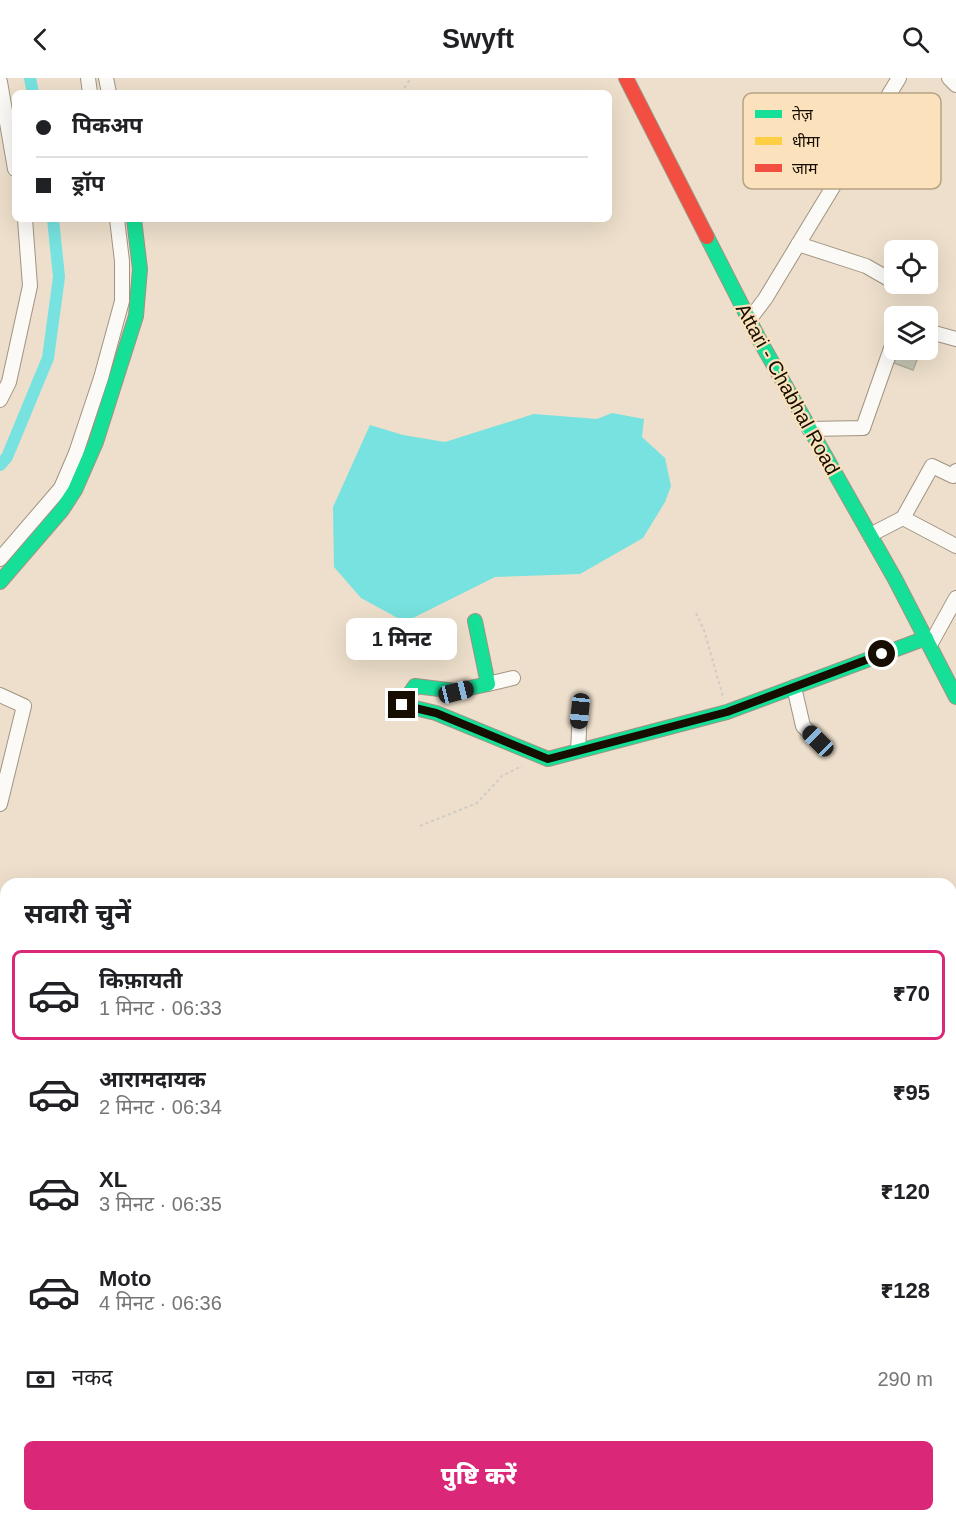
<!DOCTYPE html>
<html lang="hi">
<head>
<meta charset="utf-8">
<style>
	:root { --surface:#fff; --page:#f6f6f6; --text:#202124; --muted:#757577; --line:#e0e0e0; --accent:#db2777 }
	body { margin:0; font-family:Helvetica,"Noto Sans Devanagari",sans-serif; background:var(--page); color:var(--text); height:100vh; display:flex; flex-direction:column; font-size:22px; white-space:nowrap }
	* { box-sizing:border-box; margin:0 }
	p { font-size:20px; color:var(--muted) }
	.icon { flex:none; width:33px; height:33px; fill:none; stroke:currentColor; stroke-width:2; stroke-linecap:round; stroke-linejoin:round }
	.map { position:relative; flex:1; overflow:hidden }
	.details { position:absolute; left:0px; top:800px; width:957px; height:644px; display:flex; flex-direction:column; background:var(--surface); border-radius:18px 18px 0 0; box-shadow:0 6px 24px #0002 }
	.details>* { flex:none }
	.banner { position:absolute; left:12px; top:12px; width:600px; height:132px; border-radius:9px; box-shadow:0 6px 24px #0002; display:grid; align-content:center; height:132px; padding:0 24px; background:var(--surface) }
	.controls { position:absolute; left:884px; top:162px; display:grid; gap:12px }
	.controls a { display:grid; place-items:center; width:54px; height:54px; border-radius:9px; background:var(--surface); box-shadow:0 6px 24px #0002; font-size:30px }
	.end { position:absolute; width:27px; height:27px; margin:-14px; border:8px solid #170d00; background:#fff; box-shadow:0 0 0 3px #fff }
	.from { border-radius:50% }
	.bubble { position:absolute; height:42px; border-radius:9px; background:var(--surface); box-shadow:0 6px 24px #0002; font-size:20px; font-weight:800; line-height:42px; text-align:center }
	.car { position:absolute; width:18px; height:36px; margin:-18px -9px; border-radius:8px; box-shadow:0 0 4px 2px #0007; background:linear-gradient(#222 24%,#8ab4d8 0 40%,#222 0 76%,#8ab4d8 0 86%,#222 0) }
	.banner b { display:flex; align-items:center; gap:21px; height:57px; font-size:22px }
	.banner b+b { border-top:2px solid var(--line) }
	.banner i { width:15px; height:15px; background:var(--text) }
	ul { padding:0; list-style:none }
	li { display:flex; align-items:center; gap:18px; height:90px; margin:0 12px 9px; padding:0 12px; border:3px solid transparent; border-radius:9px }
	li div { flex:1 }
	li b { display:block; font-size:22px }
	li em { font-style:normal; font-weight:800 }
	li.on { border-color:var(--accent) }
	li>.icon { width:54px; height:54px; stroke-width:1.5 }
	h2 { padding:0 24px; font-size:27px; line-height:72px }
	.pay { display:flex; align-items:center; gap:15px; height:66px; padding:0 24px; font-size:22px }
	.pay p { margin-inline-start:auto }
	.cta { display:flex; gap:12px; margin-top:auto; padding:12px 24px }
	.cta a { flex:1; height:69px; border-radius:9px; background:var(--accent); color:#fff; font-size:24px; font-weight:800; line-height:69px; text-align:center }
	header { display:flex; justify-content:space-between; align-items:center; height:78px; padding:0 24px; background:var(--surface); font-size:27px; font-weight:800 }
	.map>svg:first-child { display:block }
</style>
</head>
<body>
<header><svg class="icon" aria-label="back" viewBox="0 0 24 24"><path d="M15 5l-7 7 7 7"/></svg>Swyft<svg class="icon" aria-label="search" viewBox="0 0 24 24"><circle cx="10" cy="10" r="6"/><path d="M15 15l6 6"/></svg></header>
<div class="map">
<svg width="956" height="1442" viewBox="0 0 956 1442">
	<rect width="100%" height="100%" fill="#eddfcb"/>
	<path fill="#77e2df" d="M 612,335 L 644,341 L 642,359 L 665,380 L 671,408 L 665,424 L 643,460 L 580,496 L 495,499 L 405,544 L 361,520 L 334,489 L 333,429 L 370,347 L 403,357 L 445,364 L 534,336 L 597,341 Z"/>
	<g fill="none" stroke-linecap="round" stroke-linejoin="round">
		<path stroke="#77e2df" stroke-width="12" d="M 30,0 L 33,15
			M 0,387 L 7,379 L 48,280 L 59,199 L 53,141"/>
	</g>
	<path fill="#c5c5b4" stroke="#aeae9d" stroke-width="1.5" d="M 899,272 L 921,272 L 913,292 L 894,285 Z"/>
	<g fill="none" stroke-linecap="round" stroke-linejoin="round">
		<g stroke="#9f9482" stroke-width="16">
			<path id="street" d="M 88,0 L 90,15
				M 106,0 L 109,15
				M 949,0 L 956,7
				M 0,4 L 15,91
				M 798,166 L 866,188 L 894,204
				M 749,242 L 765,221 L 899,0
				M 927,253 L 956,261
				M 0,322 L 9,304 L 30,208 L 25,141
				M 809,351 L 863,350 L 894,262
				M 903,440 L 932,388 L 953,398 L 956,393
				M 870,457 L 903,440 L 956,468
				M 0,481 L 61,410 L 76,375 L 101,300 L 122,223 L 122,183 L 117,141
				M 930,567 L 956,520
				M 488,606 L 513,600
				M 794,609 L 803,648 L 818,663
				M 0,617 L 24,628 L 0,726
				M 578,673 L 580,633
				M 0,1074 L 6,1073
				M 0,1211 L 6,1208
				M 96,1437 L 97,1442
				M 212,1437 L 214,1442
				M 379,1437 L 380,1442
				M 453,1437 L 454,1442
				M 650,1437 L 650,1442"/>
		</g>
		<g stroke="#9f9482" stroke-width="16">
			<path id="fast" d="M 707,159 L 760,263 L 895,501 L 956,619
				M 0,504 L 62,432 L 75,412 L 96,364 L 136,238 L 140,191 L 134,141
				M 475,543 L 488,606 L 456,613 L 415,608 L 402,627 L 436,635 L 548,681 L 727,634 L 926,560
				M 951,1019 L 956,1019
				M 951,1105 L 956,1099
				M 532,1442 L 540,1437"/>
		</g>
		<g stroke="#9f9482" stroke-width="16">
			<path id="slow" d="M 0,980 L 6,982"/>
		</g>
		<g stroke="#9f9482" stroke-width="16">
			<path id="jam" d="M 626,0 L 707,159"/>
		</g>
		<path stroke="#d0cbc6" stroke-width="2" stroke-dasharray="3 3" stroke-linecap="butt" d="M 401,15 L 411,0
			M 696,535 L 704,552 L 723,619
			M 420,748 L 477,725 L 502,698 L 522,688"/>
		<use href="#street" stroke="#fcfaf7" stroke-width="14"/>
		<use href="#fast" stroke="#16e098" stroke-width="14"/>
		<use href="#slow" stroke="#ffcf43" stroke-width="14"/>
		<use href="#jam" stroke="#f24e42" stroke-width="14"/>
	</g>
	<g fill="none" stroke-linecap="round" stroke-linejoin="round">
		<path stroke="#170d00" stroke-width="8" d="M 402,627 L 436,635 L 548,681 L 727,634 L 882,576"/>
	</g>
	<g text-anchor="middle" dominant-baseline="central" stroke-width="4.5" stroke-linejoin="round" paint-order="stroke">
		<g font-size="20" fill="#170d00" stroke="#fbe2bd">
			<text transform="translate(788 311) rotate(61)">Attari - Chabhal Road</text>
		</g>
	</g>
	<rect x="743" y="15" width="198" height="96" rx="9" fill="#fbe2bd" stroke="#b7a284" stroke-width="1.5"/>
	<rect x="755" y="32" width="27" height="8" fill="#16e098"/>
	<rect x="755" y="59" width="27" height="8" fill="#ffcf43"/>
	<rect x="755" y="86" width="27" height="8" fill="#f24e42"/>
	<g font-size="16" fill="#170d00">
		<text x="792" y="42">तेज़</text>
		<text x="792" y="69">धीमा</text>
		<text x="792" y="96">जाम</text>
	</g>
</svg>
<div class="controls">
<a><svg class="icon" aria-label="locate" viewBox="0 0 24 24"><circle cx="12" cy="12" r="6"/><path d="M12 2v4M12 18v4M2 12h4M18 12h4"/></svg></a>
<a><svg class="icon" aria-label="layers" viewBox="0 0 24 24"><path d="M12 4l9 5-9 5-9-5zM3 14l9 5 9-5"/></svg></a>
</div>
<i class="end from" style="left:882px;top:576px"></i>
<i class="end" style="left:402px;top:627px"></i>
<div class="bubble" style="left:346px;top:540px;width:111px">1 मिनट</div>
<i class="car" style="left:456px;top:614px;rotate:76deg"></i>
<i class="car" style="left:580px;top:633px;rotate:186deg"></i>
<i class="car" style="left:818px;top:663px;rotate:315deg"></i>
<div class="banner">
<b><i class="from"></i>पिकअप</b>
<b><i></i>ड्रॉप</b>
</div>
<section class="details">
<h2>सवारी चुनें</h2>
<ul>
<li class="on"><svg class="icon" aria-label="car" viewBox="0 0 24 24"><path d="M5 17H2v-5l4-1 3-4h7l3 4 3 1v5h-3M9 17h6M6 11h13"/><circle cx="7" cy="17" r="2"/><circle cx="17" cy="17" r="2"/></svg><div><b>किफ़ायती</b><p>1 मिनट · 06:33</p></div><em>₹70</em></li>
<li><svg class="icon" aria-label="car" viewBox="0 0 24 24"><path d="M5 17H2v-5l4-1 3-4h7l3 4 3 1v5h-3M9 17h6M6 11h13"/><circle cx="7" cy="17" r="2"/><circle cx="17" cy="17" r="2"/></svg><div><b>आरामदायक</b><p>2 मिनट · 06:34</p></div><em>₹95</em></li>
<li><svg class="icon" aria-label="car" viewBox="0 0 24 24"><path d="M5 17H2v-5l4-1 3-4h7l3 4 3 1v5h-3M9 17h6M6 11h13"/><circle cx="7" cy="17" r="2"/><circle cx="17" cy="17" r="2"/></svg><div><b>XL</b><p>3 मिनट · 06:35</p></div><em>₹120</em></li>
<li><svg class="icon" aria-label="car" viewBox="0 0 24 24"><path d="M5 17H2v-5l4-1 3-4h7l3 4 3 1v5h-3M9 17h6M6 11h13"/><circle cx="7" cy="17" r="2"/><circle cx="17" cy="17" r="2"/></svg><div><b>Moto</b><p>4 मिनट · 06:36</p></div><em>₹128</em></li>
</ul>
<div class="pay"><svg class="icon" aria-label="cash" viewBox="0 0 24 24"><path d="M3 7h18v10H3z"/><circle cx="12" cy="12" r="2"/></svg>नकद<p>290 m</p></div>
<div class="cta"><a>पुष्टि करें</a></div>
</section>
</div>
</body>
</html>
